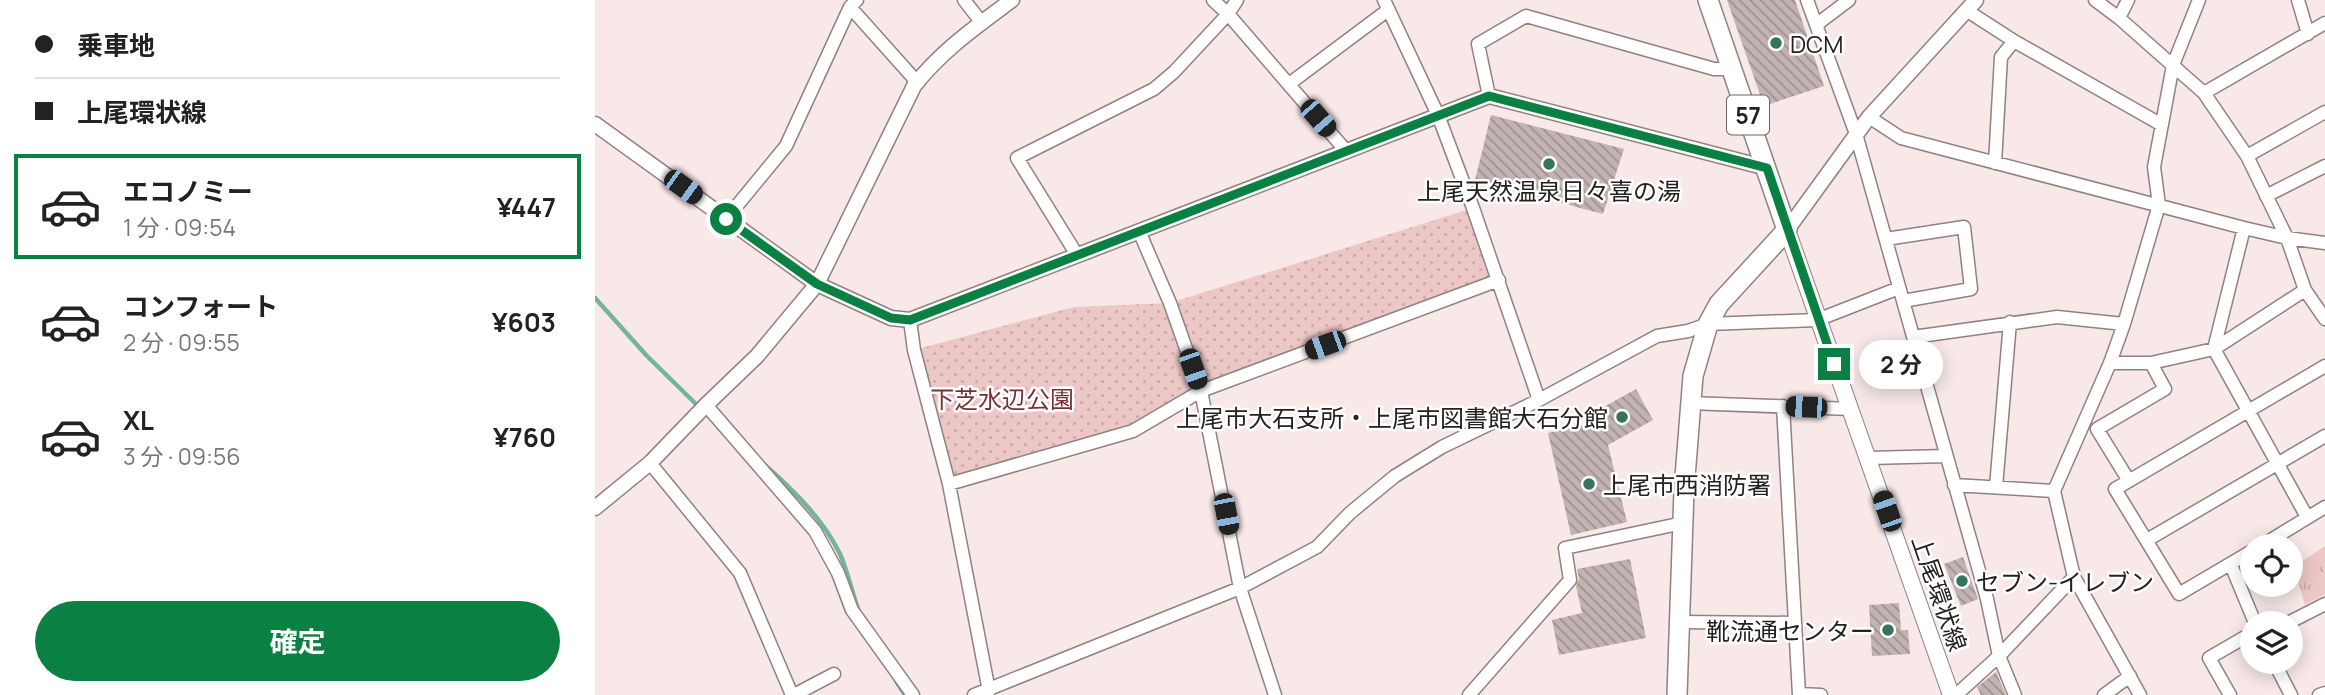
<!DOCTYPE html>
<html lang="ja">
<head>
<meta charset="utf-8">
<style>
	:root { --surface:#fff; --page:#f2f2f2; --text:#222; --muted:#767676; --line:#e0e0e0; --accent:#0b8043 }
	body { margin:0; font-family:Manrope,"Noto Sans JP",sans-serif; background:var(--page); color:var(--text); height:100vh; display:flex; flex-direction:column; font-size:26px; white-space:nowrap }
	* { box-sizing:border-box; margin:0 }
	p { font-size:23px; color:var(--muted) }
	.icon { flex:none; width:38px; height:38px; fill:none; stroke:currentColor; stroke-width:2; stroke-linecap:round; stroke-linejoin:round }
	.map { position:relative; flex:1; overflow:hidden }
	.panel { display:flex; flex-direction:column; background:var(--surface); width:595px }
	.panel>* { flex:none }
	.hud { display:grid; align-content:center; height:154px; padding:0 35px; background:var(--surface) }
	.controls { position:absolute; left:1645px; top:534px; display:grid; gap:14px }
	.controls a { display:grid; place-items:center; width:63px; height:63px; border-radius:50%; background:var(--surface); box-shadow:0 4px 18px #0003; font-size:35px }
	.end { position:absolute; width:32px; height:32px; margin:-16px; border:9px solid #0b8043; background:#fff; box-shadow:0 0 0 4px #fff }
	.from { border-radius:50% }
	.bubble { position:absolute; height:49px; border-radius:24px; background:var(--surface); box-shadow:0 4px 18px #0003; font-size:23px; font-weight:700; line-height:49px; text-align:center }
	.car { position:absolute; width:21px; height:42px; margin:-21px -10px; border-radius:9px; box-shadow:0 0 5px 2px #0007; background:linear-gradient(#222 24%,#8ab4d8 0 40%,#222 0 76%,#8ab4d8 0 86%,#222 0) }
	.hud b { display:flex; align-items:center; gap:24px; height:66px; font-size:26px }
	.hud b+b { border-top:2px solid var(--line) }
	.hud i { width:18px; height:18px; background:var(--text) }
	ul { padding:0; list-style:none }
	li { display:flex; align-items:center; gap:21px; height:105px; margin:0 14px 10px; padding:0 21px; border:4px solid transparent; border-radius:0px }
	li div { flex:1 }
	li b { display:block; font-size:26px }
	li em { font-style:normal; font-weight:700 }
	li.selected { border-color:var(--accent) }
	li>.icon { width:63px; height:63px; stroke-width:1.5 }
	.primary-button { display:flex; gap:14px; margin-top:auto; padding:14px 35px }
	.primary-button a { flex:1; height:80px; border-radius:42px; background:var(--accent); color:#fff; font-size:28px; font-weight:700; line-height:80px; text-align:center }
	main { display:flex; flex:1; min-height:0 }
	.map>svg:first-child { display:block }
</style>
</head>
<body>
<main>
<section class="panel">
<div class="hud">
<b><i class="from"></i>乗車地</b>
<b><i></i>上尾環状線</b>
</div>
<ul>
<li class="selected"><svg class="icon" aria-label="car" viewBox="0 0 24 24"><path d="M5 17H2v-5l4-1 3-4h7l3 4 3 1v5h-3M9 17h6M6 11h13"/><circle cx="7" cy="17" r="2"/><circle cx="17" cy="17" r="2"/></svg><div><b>エコノミー</b><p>1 分 · 09:54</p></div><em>¥447</em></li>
<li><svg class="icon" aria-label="car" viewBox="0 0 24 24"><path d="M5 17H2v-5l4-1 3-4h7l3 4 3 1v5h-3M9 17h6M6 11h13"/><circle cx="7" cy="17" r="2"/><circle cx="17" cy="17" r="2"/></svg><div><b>コンフォート</b><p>2 分 · 09:55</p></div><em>¥603</em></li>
<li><svg class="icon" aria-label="car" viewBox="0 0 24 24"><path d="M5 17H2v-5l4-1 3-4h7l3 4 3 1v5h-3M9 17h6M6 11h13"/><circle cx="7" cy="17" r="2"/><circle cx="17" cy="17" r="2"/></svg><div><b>XL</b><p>3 分 · 09:56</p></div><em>¥760</em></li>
</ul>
<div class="primary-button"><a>確定</a></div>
</section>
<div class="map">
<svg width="1730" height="695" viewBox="0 0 1730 695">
	<defs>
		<pattern id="grass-tufts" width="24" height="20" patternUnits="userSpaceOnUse" patternTransform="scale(1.75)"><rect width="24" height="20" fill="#edc6c6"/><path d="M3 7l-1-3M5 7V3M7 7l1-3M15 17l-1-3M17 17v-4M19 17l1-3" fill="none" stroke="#cbaaaa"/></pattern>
		<pattern id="park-dots" width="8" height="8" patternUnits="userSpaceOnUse" patternTransform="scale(1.75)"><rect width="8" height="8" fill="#edc6c6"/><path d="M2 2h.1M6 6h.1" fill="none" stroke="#cbaaaa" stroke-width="1.8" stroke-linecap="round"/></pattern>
		<pattern id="building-back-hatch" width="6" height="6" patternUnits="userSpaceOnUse" patternTransform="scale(1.75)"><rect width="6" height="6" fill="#c1b3b2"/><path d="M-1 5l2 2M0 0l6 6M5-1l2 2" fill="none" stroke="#9d9190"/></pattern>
	</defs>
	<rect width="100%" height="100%" fill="#f8e8e8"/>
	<path fill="url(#grass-tufts)" d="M 1730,546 L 1730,594 L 1710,605 L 1699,567 Z"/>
	<path fill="url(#park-dots)" d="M 878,208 L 904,280 L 606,391 L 538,431 L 354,484 L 319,350 L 479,307 L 575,303 Z"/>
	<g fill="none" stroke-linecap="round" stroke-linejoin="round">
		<path stroke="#75b39d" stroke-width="4.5" d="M 0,298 L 52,356 L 104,407
			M 171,466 C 199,491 228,519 245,554 C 253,572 257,593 264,612
			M 301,681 L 310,695"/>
	</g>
	<path fill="url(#building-back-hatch)" d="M 1132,0 L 1200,0 L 1229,86 L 1169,106 Z
		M 896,115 L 1029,149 L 1008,214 L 880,180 Z
		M 1041,389 L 1058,420 L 1013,445 L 1032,522 L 976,535 L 953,433 L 1001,422 L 996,414 Z
		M 1368,557 L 1383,599 L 1366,606 L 1349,564 Z
		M 1035,559 L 1051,638 L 964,655 L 957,620 L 987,613 L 981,586 L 984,579 L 982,569 Z
		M 1304,603 L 1306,630 L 1313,630 L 1315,654 L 1277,656 L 1274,605 Z
		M 1401,672 L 1411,695 L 1386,695 L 1382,687 Z"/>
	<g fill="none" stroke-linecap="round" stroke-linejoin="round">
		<g stroke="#8f8281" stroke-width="15">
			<path id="minor" d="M 369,0 L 387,23
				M 618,0 L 633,14 L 752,152
				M 789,0 L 843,115 L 878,208 L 944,400
				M 1212,0 L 1261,134 L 1392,599 L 1404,656 L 1420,695
				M 1500,0 L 1524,18 L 1609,93 L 1652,156 L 1692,238 L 1710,290 L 1730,319
				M 1703,0 L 1713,34
				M 255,7 L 322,82
				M 1371,10 L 1419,41 L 1567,125
				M 1524,18 L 1533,0
				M 1221,25 L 1254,0
				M 694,84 L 793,10
				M 1609,93 L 1730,23
				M 894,96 L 883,44 L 931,16 L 1119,69 L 1137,69
				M 1274,117 L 1306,138 L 1649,228 L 1692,238 L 1730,243
				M 1652,156 L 1730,112
				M 1400,163 L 1406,57 L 1419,41
				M 1671,196 L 1730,166
				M 131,219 L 191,146 L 255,7 L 262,0
				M 1649,228 L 1619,349 L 1712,517
				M 544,231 L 575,303 L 606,391 L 645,588 L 680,695
				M 1291,239 L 1369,227 L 1376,289 L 1308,301
				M 482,255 L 422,158 L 559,89 L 579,72 L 633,14 L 642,0
				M 315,320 L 319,350 L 354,484 L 394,691
				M 1318,337 L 1462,317 L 1529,324
				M 1515,363 L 1556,363 L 1619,349 L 1710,290
				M 1094,403 L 1256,409
				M 111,405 L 220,531 L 243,573 L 257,610 L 318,695
				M 1188,406 L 1204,695
				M 1274,458 L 1351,456
				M 55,463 L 145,573 L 197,695
				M 1534,481 L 1502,429 L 1570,389 L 1556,363
				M 354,484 L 538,431 L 606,391 L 904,280
				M 1359,485 L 1459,491
				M 1401,487 L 1415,322
				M 1552,540 L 1730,436
				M 1666,546 L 1730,507
				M 1657,551 L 1584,594 L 1520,489 L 1730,366
				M 1636,565 L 1660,623
				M 1086,622 L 1198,623
				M 1693,623 L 1730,604
				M 1679,662 L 1696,695
				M 1204,694 L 1226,695
				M 199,695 L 239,674
				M 379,695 L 645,588 L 722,547 L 755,513 L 800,476 L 847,447 L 944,400 L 1062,336 L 1093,331 L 1113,324 L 1222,320 L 1304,288
				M 874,695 L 975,580 L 970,548 L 1088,523
				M 1361,695 L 1404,656 L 1479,577
				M 1509,695 L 1535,676
				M 1545,695 L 1479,577 L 1459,491 L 1515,363 L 1529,324 L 1564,205 L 1559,167 L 1578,65 L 1604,0
				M 1635,695 L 1614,658 L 1657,633
				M 1724,695 L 1730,693"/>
		</g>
		<g stroke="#8f8281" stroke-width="17">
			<path id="tertiary" d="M 0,124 L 222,284 L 296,318 L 315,320 L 894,96 L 1172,168
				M 1192,230 L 1274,117 L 1381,0
				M 0,508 L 55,463 L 111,405 L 162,356 L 222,284 L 319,86 C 346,51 382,26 417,0"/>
		</g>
		<g stroke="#8f8281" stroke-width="18">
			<path id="secondary" d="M 1192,230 L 1356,695"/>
		</g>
		<g stroke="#8f8281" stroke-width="22">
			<path id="primary" d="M 1082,695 L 1089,490 L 1098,376 L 1113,324 L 1124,304 L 1192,230 L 1113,0"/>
		</g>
		<use href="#minor" stroke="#fff" stroke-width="12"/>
		<use href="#tertiary" stroke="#fff" stroke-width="14"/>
		<use href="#secondary" stroke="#fff" stroke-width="16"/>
		<use href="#primary" stroke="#fff" stroke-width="19"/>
	</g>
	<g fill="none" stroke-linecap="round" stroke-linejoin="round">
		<path stroke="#0b8043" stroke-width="9" d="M 131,219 L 222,284 L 296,318 L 315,320 L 894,96 L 1172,168 L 1239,364"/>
	</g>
	<g fill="#367460" stroke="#fff" stroke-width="2.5">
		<circle cx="1181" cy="43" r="7"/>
		<circle cx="954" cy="164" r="7"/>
		<circle cx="1027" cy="417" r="7"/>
		<circle cx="994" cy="484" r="7"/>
		<circle cx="1367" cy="581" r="7"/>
		<circle cx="1293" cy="630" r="7"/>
	</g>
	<g text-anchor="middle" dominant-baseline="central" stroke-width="5" stroke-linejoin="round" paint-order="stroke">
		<rect fill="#fff" stroke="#676464" stroke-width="2" x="1132" y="95.5" width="42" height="39" rx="5"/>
		<g font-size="23" font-weight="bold" fill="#262121">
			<text x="1153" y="115">57</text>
		</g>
		<g font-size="24" fill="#262121" stroke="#fff" text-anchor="start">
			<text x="1195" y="43">DCM</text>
			<text x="954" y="190" text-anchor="middle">上尾天然温泉日々喜の湯</text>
			<text x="1013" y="417" text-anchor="end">上尾市大石支所・上尾市図書館大石分館</text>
			<text x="1008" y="484">上尾市西消防署</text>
			<text x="1381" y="581">セブン-イレブン</text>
			<text x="1279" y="630" text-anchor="end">靴流通センター</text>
		</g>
		<g font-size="24" fill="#793034" stroke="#fff">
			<text x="407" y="398">下芝水辺公園</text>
		</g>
		<g font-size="24" fill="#262121" stroke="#fff">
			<text transform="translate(1345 593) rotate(71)">上尾環状線</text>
		</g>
	</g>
</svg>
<div class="controls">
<a><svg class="icon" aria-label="locate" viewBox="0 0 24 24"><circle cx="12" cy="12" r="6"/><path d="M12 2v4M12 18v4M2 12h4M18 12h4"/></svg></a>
<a><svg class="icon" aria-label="layers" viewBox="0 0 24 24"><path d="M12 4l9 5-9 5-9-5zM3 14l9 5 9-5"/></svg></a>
</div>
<i class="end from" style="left:131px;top:219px"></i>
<i class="end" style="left:1239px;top:364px"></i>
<div class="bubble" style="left:1264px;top:340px;width:84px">2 分</div>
<i class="car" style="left:723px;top:118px;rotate:139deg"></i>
<i class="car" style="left:88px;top:187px;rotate:126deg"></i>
<i class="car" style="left:730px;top:345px;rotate:250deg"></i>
<i class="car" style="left:598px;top:369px;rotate:161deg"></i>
<i class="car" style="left:1211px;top:407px;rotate:272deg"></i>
<i class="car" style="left:1292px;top:511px;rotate:341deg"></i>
<i class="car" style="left:631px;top:514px;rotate:169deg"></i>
</div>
</main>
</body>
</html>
